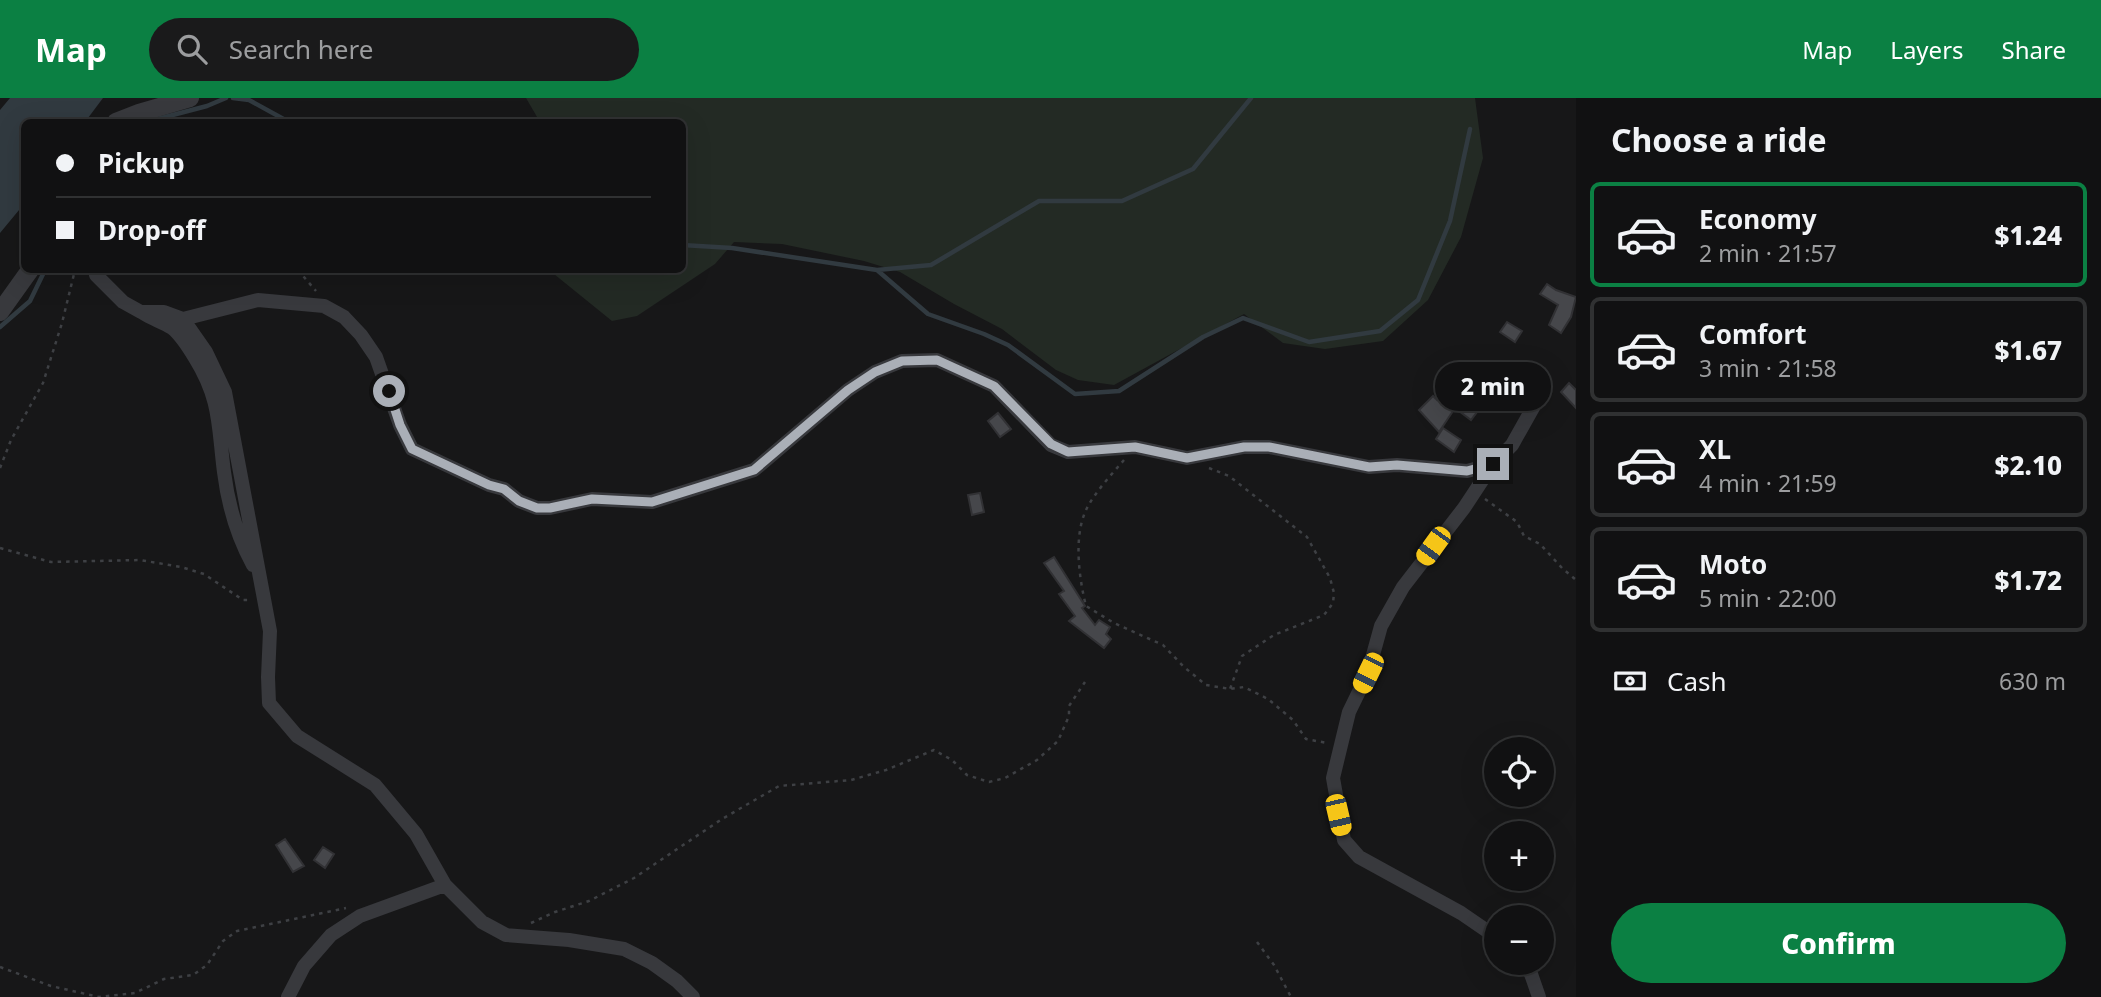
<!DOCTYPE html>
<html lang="en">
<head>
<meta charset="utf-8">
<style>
	:root { --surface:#111112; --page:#1a1a1b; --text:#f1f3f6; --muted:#9c9d9f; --line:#303132; --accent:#0b8043 }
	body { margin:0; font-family:"Noto Sans",sans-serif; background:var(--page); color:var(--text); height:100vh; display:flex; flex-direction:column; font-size:26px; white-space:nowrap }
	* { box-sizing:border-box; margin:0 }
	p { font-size:23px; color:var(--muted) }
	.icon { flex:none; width:38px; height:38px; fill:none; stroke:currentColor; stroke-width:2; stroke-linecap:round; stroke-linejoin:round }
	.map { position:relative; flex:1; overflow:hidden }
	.drawer { display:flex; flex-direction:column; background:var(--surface); width:525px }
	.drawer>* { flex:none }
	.banner { position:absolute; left:21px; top:21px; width:665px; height:154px; border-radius:10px; box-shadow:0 7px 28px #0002,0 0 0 2px var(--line); display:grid; align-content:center; height:154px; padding:0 35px; background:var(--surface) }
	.tools { position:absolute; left:1484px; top:639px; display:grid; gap:14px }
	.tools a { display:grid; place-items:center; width:70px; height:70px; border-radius:50%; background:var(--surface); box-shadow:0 7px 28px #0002,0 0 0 2px var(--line); font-size:35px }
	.end { position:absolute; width:32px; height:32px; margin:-16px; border:9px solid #aaafb7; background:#111; box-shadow:0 0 0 4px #111 }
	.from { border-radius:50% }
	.bubble { position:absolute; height:49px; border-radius:24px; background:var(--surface); box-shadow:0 7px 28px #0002,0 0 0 2px var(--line); font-size:23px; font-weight:800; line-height:49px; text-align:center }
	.car { position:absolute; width:21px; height:42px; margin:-21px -10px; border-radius:9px; box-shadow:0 0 5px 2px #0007; background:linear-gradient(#f5c518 24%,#345 0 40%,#f5c518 0 76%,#345 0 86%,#f5c518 0) }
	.banner b { display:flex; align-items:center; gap:24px; height:66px; font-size:26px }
	.banner b+b { border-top:2px solid var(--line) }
	.banner i { width:18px; height:18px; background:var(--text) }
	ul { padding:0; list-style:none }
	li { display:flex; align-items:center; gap:21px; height:105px; margin:0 14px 10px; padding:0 21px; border:4px solid var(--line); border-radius:10px }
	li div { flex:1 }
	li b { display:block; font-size:26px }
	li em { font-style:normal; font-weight:800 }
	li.active { border-color:var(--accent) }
	li>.icon { width:63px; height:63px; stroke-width:1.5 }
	h2 { padding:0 35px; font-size:32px; line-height:84px }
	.pay { display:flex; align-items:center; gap:18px; height:77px; padding:0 35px; font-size:26px }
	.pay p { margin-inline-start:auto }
	.action { display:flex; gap:14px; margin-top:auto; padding:14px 35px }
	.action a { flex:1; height:80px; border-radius:42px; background:var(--accent); color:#fff; font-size:28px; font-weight:800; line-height:80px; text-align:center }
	header { display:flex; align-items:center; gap:42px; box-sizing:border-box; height:98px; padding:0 35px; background:var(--accent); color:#fff }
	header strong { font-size:33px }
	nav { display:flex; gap:38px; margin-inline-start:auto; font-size:24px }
	.search { width:490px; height:63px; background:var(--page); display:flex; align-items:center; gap:18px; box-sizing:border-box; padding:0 24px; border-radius:38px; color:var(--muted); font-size:26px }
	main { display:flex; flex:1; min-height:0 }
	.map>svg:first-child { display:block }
</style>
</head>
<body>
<header>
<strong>Map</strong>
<div class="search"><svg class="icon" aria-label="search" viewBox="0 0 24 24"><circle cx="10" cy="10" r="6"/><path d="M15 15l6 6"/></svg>Search here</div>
<nav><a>Map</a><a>Layers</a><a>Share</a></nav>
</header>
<main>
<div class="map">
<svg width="1576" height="899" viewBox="0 0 1576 899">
	<rect width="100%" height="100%" fill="#171718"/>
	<path fill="#232a24" d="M 526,0 L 1475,0 L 1483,60 L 1461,139 L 1428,202 L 1383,243 L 1325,251 L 1283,245 L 1244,216 L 1114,287 L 1078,282 L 1056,272 L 1002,231 L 954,206 L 900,174 L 864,163 L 782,146 L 734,144 L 715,166 L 637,218 L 612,223 L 549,172 L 682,172 L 682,24 L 540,24 Z"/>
	<path fill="#313a40" d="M 10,0 L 103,0 L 85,24 L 24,24 L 24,106 L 0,135 L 0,12 Z"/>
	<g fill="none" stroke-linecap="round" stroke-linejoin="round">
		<path stroke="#313a40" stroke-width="4.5" d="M 233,0 L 249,2 L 289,24
			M 146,24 L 207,8 L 226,0
			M 682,147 L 732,150 L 877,172 L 928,216 L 984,236 L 1008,247 L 1075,296 L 1119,293 L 1203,239 L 1243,220 L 1309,244 L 1380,233 L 1418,202 L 1450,123 L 1470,31
			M 877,172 L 931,167 L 1039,103 L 1122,103 L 1193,71 L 1251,0
			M 0,229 L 30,203 L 45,172"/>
	</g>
	<path fill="#46474b" stroke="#313134" stroke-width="2" d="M 1547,186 L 1556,192 L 1576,199 L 1571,219 L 1561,235 L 1549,227 L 1558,207 L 1540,196 Z
		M 1507,224 L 1522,233 L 1515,244 L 1500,234 Z
		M 1484,277 L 1491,284 L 1480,300 L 1482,302 L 1477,308 L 1480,310 L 1471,322 L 1455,310 L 1474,284 L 1476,286 Z
		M 1569,285 L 1576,292 L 1576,310 L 1561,294 Z
		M 1443,293 L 1459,304 L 1439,334 L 1419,312 L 1433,298 L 1437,302 Z
		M 998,315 L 1011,331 L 1000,339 L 988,323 Z
		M 1443,330 L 1461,342 L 1454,354 L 1436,341 Z
		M 980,395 L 984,414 L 972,417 L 968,397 Z
		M 1054,459 L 1085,508 L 1082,510 L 1095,527 L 1099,522 L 1110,529 L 1106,536 L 1111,541 L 1104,550 L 1069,523 L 1075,518 L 1059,496 L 1064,493 L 1044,465 Z
		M 285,741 L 304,768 L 293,774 L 276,747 Z
		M 323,749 L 334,756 L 325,770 L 314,762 Z"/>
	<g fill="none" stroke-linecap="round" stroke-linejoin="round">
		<path stroke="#3e4044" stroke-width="2.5" stroke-dasharray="3.5 5" stroke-linecap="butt" d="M 298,172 L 316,193
			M 1124,362 C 1111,377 1096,393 1087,410 C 1073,437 1079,480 1086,508 L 1114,525 L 1163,547 L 1184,569 L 1206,587 L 1230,591 L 1244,589 L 1268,601 L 1293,622 L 1306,641 L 1327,645
			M 0,370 L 11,342 L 43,285 L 62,225 L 75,172
			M 1209,370 L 1229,378 L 1307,439 L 1330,480 L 1334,495 L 1333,505 L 1324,517 L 1274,537 L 1242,558 L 1230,591
			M 1485,401 L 1517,424 L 1524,438 L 1540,446 L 1562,470 L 1576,482
			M 0,450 L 51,464 L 140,462 L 181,469 L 204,476 L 243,502 L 251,502
			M 531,825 L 555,814 L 589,803 L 634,780 L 722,721 L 779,688 L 851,682 L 886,672 L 934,652 L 952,662 L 967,677 L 989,684 L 1005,680 L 1037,662 L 1058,643 L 1069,618 L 1069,608 L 1085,584
			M 1257,844 L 1274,867 L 1291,899
			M 0,869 L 51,888 L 99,899 L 135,895 L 164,881 L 193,877 L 207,867 L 223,843 L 237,833 L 346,810"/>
		<path stroke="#38393d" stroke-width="14" d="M 95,172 L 96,177 L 123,204 L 141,214 L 164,214 L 183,221 L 206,254 L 225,294 L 270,533 L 268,579 L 269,605 L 297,638 L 375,687 L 416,736 L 445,787 L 482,824 L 506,837 L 569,842 L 624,851 L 652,865 L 677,883 L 693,899
			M 143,215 C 152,221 163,224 172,230 C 181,237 189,250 195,260 C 221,302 218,328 224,374 C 228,406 237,438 253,467
			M 183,221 L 258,202 L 324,208 L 344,219 L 361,237 L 376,259 L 400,327 L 412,351 L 489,387 L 504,391 L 519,403 L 537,410 L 550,410 L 592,401 L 652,404 L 754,372 L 848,292 L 875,274 L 902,263 L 937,262 L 994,288 L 1051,347 L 1068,354 L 1135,349 L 1187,360 L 1244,349 L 1269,349 L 1369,369 L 1397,367 L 1467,373 L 1493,366
			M 1496,839 L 1461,815 L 1359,759 L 1344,742 L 1333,680 L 1349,614 L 1368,575 L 1381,528 L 1403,489 L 1464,410 L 1493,366 L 1512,347 L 1544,290
			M 1523,864 L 1531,876 L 1539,899
			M 288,899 L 304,868 L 331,837 L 360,818 L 445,787"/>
		<path stroke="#38393d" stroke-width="18" d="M 116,24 L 139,15 L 190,0
			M 0,214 L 30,172"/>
	</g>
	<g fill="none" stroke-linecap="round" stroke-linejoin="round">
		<path stroke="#aaafb7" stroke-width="9" d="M 389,293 L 400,327 L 412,351 L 489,387 L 504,391 L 519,403 L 537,410 L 550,410 L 592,401 L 652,404 L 754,372 L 848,292 L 875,274 L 902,263 L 937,262 L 994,288 L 1051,346 L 1068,354 L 1135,349 L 1187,360 L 1244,349 L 1269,349 L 1369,369 L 1397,367 L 1467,373 L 1493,366"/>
	</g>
</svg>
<div class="tools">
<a><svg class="icon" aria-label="locate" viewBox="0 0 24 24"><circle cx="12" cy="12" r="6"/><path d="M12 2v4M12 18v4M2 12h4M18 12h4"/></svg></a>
<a>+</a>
<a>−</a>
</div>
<i class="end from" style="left:389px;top:293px"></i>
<i class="end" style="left:1493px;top:366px"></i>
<div class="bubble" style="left:1435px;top:264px;width:116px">2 min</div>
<i class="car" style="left:1433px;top:448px;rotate:216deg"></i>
<i class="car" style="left:1368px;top:575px;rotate:206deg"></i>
<i class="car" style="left:1338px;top:717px;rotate:167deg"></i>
<div class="banner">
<b><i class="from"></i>Pickup</b>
<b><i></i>Drop-off</b>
</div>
</div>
<section class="drawer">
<h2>Choose a ride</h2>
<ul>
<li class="active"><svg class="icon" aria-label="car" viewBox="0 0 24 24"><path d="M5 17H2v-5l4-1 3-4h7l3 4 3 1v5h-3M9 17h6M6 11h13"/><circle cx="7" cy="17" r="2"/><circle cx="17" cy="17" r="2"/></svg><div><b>Economy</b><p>2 min · 21:57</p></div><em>$1.24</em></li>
<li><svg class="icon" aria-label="car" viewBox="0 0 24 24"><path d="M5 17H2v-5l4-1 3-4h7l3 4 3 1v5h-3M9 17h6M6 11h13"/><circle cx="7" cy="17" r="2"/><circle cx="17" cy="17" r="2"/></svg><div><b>Comfort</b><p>3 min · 21:58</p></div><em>$1.67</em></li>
<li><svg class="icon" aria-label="car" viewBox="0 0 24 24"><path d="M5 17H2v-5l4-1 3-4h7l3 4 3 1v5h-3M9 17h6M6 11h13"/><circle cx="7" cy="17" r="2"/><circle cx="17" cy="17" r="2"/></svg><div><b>XL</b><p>4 min · 21:59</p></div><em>$2.10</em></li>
<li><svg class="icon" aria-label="car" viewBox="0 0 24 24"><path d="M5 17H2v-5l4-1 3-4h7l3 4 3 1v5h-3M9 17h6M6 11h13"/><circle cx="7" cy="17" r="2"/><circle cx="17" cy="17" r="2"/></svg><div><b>Moto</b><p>5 min · 22:00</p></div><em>$1.72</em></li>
</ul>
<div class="pay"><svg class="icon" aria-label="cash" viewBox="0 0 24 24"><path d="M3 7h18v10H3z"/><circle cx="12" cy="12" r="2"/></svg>Cash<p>630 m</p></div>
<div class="action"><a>Confirm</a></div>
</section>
</main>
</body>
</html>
